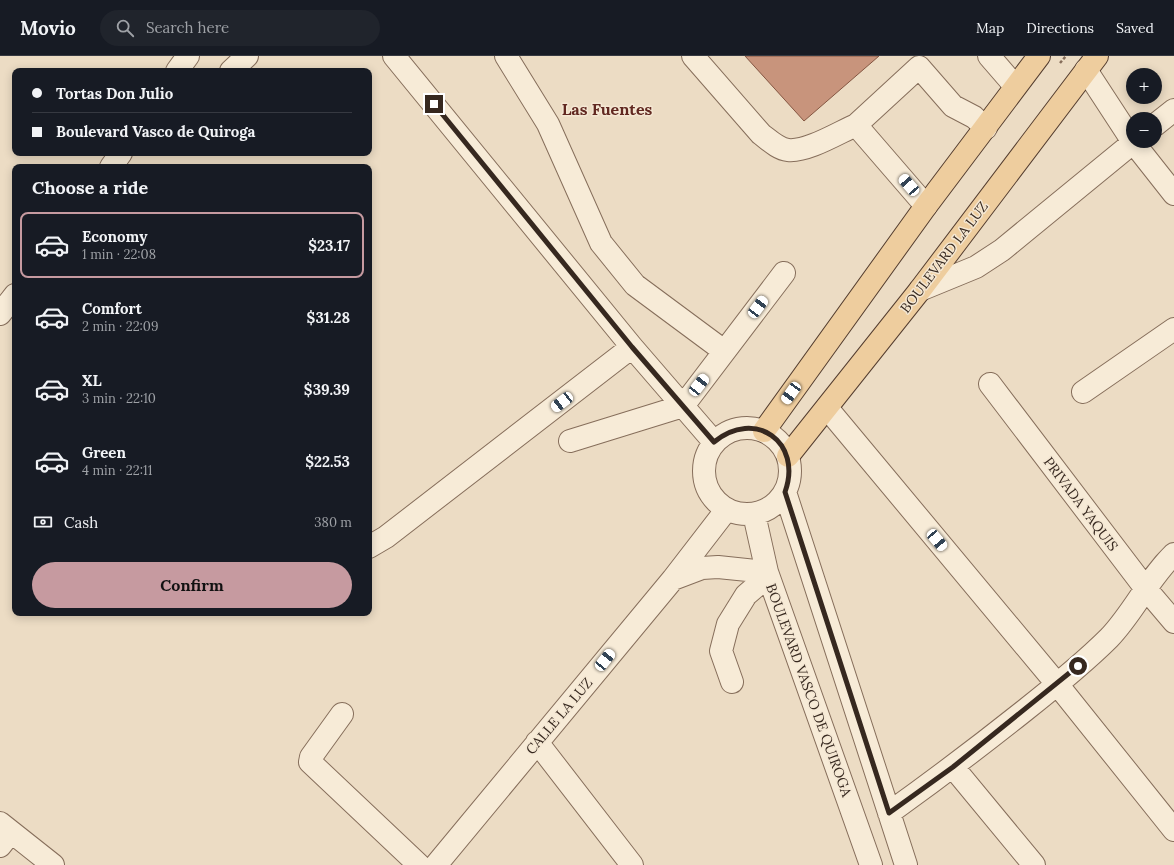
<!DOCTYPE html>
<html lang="en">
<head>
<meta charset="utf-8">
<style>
	:root { --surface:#171b24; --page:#20242c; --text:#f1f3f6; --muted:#9ea1a6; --line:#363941; --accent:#c69aa0 }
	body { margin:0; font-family:Lora,serif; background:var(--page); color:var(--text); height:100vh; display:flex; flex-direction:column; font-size:15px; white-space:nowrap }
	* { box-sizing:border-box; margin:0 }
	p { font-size:13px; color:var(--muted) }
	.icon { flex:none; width:22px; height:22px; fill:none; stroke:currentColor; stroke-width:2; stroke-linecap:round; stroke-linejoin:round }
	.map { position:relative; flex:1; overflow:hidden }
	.side { position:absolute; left:12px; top:108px; width:360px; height:452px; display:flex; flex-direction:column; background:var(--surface); border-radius:8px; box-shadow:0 2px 10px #0003 }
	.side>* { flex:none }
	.guide { position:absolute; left:12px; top:12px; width:360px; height:88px; border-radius:8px; box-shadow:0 2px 10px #0003; display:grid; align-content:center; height:88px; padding:0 20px; background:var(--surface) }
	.tools { position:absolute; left:1126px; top:12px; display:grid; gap:8px }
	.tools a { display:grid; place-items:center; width:36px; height:36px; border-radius:50%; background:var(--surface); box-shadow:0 2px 10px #0003; font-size:20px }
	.end { position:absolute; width:18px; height:18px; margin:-9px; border:5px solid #36281f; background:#fff; box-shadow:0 0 0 2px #fff }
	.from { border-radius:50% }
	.car { position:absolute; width:12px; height:24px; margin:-12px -6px; border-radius:5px; box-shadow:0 0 3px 1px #0007; background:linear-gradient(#fff 24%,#345 0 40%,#fff 0 76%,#345 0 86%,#fff 0) }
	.guide b { display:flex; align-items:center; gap:14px; height:38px; font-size:15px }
	.guide b+b { border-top:1px solid var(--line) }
	.guide i { width:10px; height:10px; background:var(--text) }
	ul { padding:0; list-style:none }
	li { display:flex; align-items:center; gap:12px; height:66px; margin:0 8px 6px; padding:0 12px; border:2px solid transparent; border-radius:8px }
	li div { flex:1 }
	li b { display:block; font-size:15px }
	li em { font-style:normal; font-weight:700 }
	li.selected { border-color:var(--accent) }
	li>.icon { width:36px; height:36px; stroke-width:1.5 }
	h2 { padding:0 20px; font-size:18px; line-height:48px }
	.pay { display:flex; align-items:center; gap:10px; height:44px; padding:0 20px; font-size:15px }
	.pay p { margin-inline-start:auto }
	.button { display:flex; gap:8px; margin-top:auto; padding:8px 20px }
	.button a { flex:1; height:46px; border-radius:24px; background:var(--accent); color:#111; font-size:16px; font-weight:700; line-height:46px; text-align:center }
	header { display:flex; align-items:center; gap:24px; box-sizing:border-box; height:56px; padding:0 20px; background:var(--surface); border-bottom:1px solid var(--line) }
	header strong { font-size:19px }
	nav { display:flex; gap:22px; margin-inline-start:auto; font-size:14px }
	.search { width:280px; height:36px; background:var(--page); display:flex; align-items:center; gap:10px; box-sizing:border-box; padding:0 14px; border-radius:22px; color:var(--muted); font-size:15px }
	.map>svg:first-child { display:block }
</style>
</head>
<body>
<header>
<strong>Movio</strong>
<div class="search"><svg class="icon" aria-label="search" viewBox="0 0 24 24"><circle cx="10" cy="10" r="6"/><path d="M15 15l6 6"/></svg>Search here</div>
<nav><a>Map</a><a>Directions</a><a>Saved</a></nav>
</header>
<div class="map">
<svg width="1174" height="809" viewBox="0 0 1174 809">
	<rect width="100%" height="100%" fill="#ecdcc4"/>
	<path fill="#c8947c" stroke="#845642" d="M 745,0 L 879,0 L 804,65 Z"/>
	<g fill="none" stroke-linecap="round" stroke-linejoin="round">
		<g stroke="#866e5b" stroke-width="24">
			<path id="minor" d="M 394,0 L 632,291 L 714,386
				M 506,0 L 548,68 L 601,187 L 635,229 L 724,295
				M 693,0 L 761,78 C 769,84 778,93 788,94 C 807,96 838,77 856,69
				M 989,0 L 1015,30
				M 1086,14 L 1133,86 L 1174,138
				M 177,15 L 188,0
				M 231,15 L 247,0
				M 1155,69 L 1174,54
				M 111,111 L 121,97
				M 926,150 L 856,69 L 919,11 L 953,50 L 974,61 L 986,72
				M 920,234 L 976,211 L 1002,194 L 1135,85
				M 0,258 L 15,239
				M 990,328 L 1146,533 L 1174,566
				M 1083,336 L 1174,273
				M 827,352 L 1057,628 L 1174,774
				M704 415a43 43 0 1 1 86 0a43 43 0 1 1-86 0Z
				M 570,385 L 683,350 L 784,217
				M 785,436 L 906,809
				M 754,458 L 767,516 L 871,809
				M 369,491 L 386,481 L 632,291
				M 673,523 L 702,512 L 718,511 L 767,516
				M 732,626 L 721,595 L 728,568 L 746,539 L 768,520
				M 342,658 L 311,701 L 310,706 L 419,809
				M 537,686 L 632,809
				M 953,711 L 1034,809
				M 889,757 C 935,724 980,690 1024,655 C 1053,632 1083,608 1109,582 C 1134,556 1148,523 1174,498
				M 0,767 L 53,809
				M 0,790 L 11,776
				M 436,809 L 673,523 L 727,453"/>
		</g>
		<g stroke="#543d2f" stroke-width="24">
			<path id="major" d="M 764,375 L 926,150 L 1039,0
				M 788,400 L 920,234 L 1097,0"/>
		</g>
		<path stroke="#866e5b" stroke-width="2.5" stroke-dasharray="3 2" stroke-linecap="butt" d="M 1060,7 L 1066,0"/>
		<use href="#minor" stroke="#f7ebd7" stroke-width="22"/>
		<use href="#major" stroke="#eecd9e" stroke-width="22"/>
	</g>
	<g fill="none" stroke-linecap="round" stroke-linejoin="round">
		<path stroke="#36281f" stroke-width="5" d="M 434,48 L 632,291 L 714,386 C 755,352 803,386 785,436 L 889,757 L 953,711 L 1078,610"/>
	</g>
	<g text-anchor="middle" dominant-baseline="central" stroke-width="3" stroke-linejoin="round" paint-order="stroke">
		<g font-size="14" fill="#36281f" stroke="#f4e7d3">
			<text transform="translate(944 201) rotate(-53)">BOULEVARD LA LUZ</text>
			<text transform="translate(1081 448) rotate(53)">PRIVADA YAQUIS</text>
			<text transform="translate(809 634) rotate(70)">BOULEVARD VASCO DE QUIROGA</text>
			<text transform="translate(559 660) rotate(-50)">CALLE LA LUZ</text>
		</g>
		<g font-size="16" font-weight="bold" fill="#612820" stroke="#f4e7d3">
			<text x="607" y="53">Las Fuentes</text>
		</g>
	</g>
</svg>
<div class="tools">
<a>+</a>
<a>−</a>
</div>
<i class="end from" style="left:1078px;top:610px"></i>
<i class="end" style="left:434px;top:48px"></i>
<i class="car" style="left:909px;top:129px;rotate:319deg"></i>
<i class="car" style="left:758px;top:251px;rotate:37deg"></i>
<i class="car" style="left:699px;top:329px;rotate:38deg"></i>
<i class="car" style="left:791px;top:337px;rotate:216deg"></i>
<i class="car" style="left:562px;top:346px;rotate:232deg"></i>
<i class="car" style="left:937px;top:484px;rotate:140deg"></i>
<i class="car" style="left:605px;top:604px;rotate:39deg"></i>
<div class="guide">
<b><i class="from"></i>Tortas Don Julio</b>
<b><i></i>Boulevard Vasco de Quiroga</b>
</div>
<section class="side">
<h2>Choose a ride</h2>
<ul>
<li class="selected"><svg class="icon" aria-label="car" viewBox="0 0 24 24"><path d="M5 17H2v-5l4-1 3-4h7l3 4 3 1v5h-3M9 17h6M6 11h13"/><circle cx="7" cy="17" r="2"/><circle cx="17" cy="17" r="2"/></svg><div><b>Economy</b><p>1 min · 22:08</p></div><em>$23.17</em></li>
<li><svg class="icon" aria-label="car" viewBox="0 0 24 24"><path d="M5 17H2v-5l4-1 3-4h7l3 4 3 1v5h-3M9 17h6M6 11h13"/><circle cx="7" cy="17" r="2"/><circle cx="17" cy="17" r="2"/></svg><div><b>Comfort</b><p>2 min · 22:09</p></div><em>$31.28</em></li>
<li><svg class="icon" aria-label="car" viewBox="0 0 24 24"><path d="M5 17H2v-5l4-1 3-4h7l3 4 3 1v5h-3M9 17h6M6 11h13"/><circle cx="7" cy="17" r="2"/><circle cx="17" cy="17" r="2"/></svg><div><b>XL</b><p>3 min · 22:10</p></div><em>$39.39</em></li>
<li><svg class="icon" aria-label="car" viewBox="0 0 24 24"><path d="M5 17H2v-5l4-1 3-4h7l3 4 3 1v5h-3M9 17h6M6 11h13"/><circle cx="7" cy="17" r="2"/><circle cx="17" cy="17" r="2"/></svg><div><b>Green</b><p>4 min · 22:11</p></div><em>$22.53</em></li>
</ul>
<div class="pay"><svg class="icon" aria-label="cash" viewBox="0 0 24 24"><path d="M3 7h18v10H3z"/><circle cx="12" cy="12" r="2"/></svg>Cash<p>380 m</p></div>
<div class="button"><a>Confirm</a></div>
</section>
</div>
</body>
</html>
